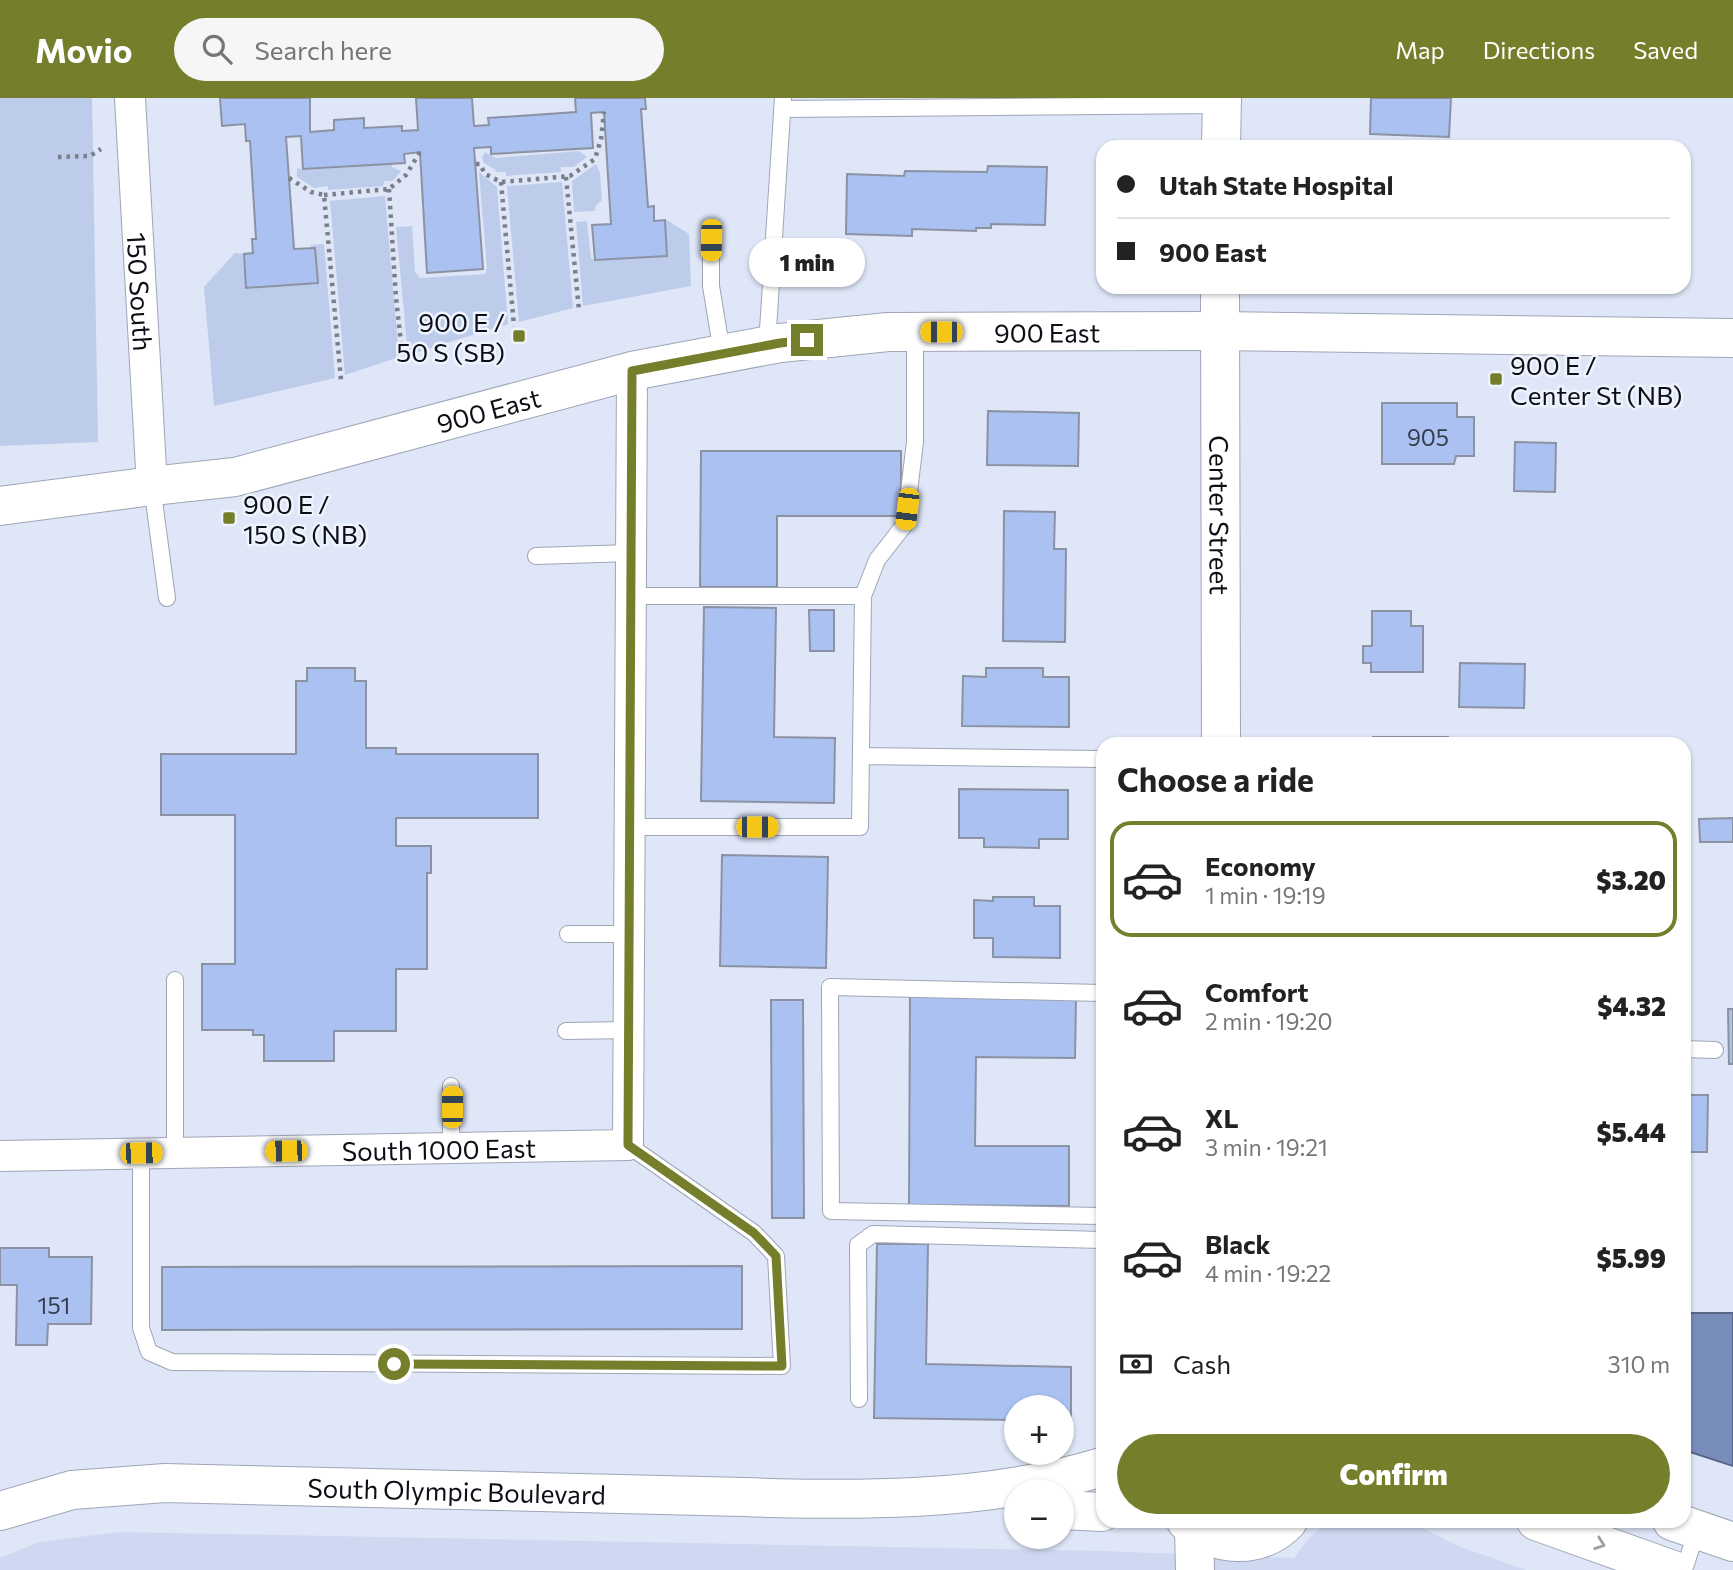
<!DOCTYPE html>
<html lang="en">
<head>
<meta charset="utf-8">
<style>
	:root { --surface:#fff; --page:#f6f6f6; --text:#222; --muted:#767676; --line:#e0e0e0; --accent:#757f2b }
	body { margin:0; font-family:Commissioner,sans-serif; background:var(--page); color:var(--text); height:100vh; display:flex; flex-direction:column; font-size:26px; white-space:nowrap }
	* { box-sizing:border-box; margin:0 }
	p { font-size:23px; color:var(--muted) }
	.icon { flex:none; width:38px; height:38px; fill:none; stroke:currentColor; stroke-width:2; stroke-linecap:round; stroke-linejoin:round }
	.map { position:relative; flex:1; overflow:hidden }
	.panel { position:absolute; left:1096px; top:639px; width:595px; height:791px; display:flex; flex-direction:column; background:var(--surface); border-radius:21px; box-shadow:0 2px 5px #0004 }
	.panel>* { flex:none }
	.guide { position:absolute; left:1096px; top:42px; width:595px; height:154px; border-radius:21px; box-shadow:0 2px 5px #0004; display:grid; align-content:center; height:154px; padding:0 21px; background:var(--surface) }
	.tools { position:absolute; left:1004px; top:1297px; display:grid; gap:14px }
	.tools a { display:grid; place-items:center; width:70px; height:70px; border-radius:50%; background:var(--surface); box-shadow:0 2px 5px #0004; font-size:35px }
	.end { position:absolute; width:32px; height:32px; margin:-16px; border:9px solid #757f2b; background:#fff; box-shadow:0 0 0 4px #fff }
	.from { border-radius:50% }
	.bubble { position:absolute; height:49px; border-radius:24px; background:var(--surface); box-shadow:0 2px 5px #0004; font-size:23px; font-weight:800; line-height:49px; text-align:center }
	.car { position:absolute; width:21px; height:42px; margin:-21px -10px; border-radius:9px; box-shadow:0 0 5px 2px #0007; background:linear-gradient(#f5c518 24%,#345 0 40%,#f5c518 0 76%,#345 0 86%,#f5c518 0) }
	.guide b { display:flex; align-items:center; gap:24px; height:66px; font-size:26px }
	.guide b+b { border-top:2px solid var(--line) }
	.guide i { width:18px; height:18px; background:var(--text) }
	ul { padding:0; list-style:none }
	li { display:flex; align-items:center; gap:21px; height:116px; margin:0 14px 10px; padding:0 7px; border:4px solid transparent; border-radius:21px }
	li div { flex:1 }
	li b { display:block; font-size:26px }
	li em { font-style:normal; font-weight:800 }
	li.on { border-color:var(--accent) }
	li>.icon { width:63px; height:63px; stroke-width:1.5 }
	h2 { padding:0 21px; font-size:32px; line-height:84px }
	.pay { display:flex; align-items:center; gap:18px; height:77px; padding:0 21px; font-size:26px }
	.pay p { margin-inline-start:auto }
	.button { display:flex; gap:14px; margin-top:auto; padding:14px 21px }
	.button a { flex:1; height:80px; border-radius:42px; background:var(--accent); color:#fff; font-size:28px; font-weight:800; line-height:80px; text-align:center }
	header { display:flex; align-items:center; gap:42px; box-sizing:border-box; height:98px; padding:0 35px; background:var(--accent); color:#fff }
	header strong { font-size:33px }
	nav { display:flex; gap:38px; margin-inline-start:auto; font-size:24px }
	.search { width:490px; height:63px; background:var(--page); display:flex; align-items:center; gap:18px; box-sizing:border-box; padding:0 24px; border-radius:38px; color:var(--muted); font-size:26px }
	.map>svg:first-child { display:block }
</style>
</head>
<body>
<header>
<strong>Movio</strong>
<div class="search"><svg class="icon" aria-label="search" viewBox="0 0 24 24"><circle cx="10" cy="10" r="6"/><path d="M15 15l6 6"/></svg>Search here</div>
<nav><a>Map</a><a>Directions</a><a>Saved</a></nav>
</header>
<div class="map">
<svg width="1733" height="1472" viewBox="0 0 1733 1472">
	<rect width="100%" height="100%" fill="#dee6f7"/>
	<path fill="#ced9f1" d="M 1330,1423 L 1409,1423 L 1458,1448 L 1526,1472 L 0,1472 L 0,1460 L 40,1444 L 119,1434 L 1100,1453 L 1294,1460 L 1309,1440 Z"/>
	<path fill="#becceb" d="M 0,0 L 92,0 L 98,344 L 0,348 Z
		M 579,53 L 587,59 L 574,69 L 561,69 L 561,74 L 506,78 L 506,74 L 495,74 L 496,72 L 484,65 L 482,59 L 485,54 L 496,60 Z
		M 392,66 L 392,69 L 401,73 L 393,83 L 384,83 L 383,88 L 328,92 L 328,88 L 314,90 L 297,79 L 297,70 L 303,72 Z
		M 596,66 L 600,75 L 602,102 L 595,109 L 595,113 L 574,114 L 572,83 Z
		M 479,74 L 497,89 L 508,226 L 408,257 L 396,129 L 412,128 L 415,174 L 420,180 L 485,176 L 487,170 Z
		M 562,84 L 573,210 L 519,224 L 507,88 Z
		M 385,98 L 399,259 L 345,277 L 330,103 Z
		M 665,121 L 689,136 L 691,188 L 583,208 L 576,124 L 587,123 L 591,160 L 595,162 L 667,157 Z
		M 324,146 L 335,280 L 214,308 L 204,189 L 235,155 L 243,156 L 246,191 L 317,186 L 316,150 L 311,149 L 311,147 Z"/>
	<path fill="#798dba" stroke="#586788" stroke-width="2" d="M 1684,1215 L 1733,1215 L 1733,1368 L 1684,1352 Z"/>
	<path fill="#abc1f1" stroke="#8b93a3" stroke-width="2" d="M 220,0 L 310,0 L 310,34 L 334,32 L 334,22 L 364,20 L 364,30 L 402,28 L 402,33 L 418,32 L 416,0 L 472,0 L 474,28 L 489,27 L 488,20 L 576,14 L 575,0 L 645,0 L 646,11 L 641,11 L 648,109 L 654,108 L 654,123 L 665,122 L 667,158 L 595,162 L 592,127 L 611,126 L 604,14 L 591,15 L 593,50 L 491,56 L 491,49 L 474,50 L 483,171 L 427,175 L 420,54 L 404,56 L 405,65 L 303,71 L 301,38 L 286,39 L 294,151 L 315,150 L 318,185 L 246,190 L 244,156 L 253,155 L 252,141 L 256,141 L 250,43 L 246,43 L 245,26 L 222,28 Z
		M 1371,0 L 1451,0 L 1449,39 L 1370,36 Z
		M 988,68 L 1047,69 L 1045,127 L 991,126 L 991,130 L 976,130 L 976,133 L 912,131 L 912,138 L 846,136 L 847,76 L 904,78 L 905,73 L 987,74 Z
		M 1382,305 L 1457,305 L 1457,319 L 1474,319 L 1474,358 L 1456,358 L 1454,366 L 1382,366 Z
		M 988,313 L 1079,315 L 1078,368 L 987,367 Z
		M 1515,344 L 1556,345 L 1555,394 L 1514,393 Z
		M 701,353 L 901,353 L 901,418 L 777,418 L 777,489 L 700,489 Z
		M 1004,413 L 1055,414 L 1054,451 L 1066,451 L 1065,544 L 1003,543 Z
		M 704,509 L 776,510 L 774,639 L 835,640 L 834,705 L 701,703 Z
		M 809,512 L 834,512 L 834,553 L 810,553 Z
		M 1372,513 L 1411,513 L 1411,528 L 1423,528 L 1423,574 L 1371,574 L 1371,565 L 1363,565 L 1363,548 L 1372,548 Z
		M 1460,565 L 1525,566 L 1524,610 L 1459,609 Z
		M 307,570 L 355,570 L 355,583 L 366,583 L 366,650 L 396,650 L 396,656 L 538,656 L 538,720 L 396,720 L 396,748 L 431,748 L 431,775 L 427,775 L 427,871 L 396,871 L 396,933 L 334,933 L 334,963 L 264,963 L 264,937 L 253,937 L 253,932 L 202,932 L 202,866 L 235,866 L 235,717 L 161,717 L 161,656 L 296,656 L 296,583 L 307,583 Z
		M 986,570 L 1043,570 L 1043,579 L 1069,579 L 1069,629 L 962,628 L 963,578 L 986,579 Z
		M 1373,639 L 1448,639 L 1448,646 L 1373,646 Z
		M 959,691 L 1068,692 L 1068,741 L 1039,741 L 1039,750 L 984,749 L 984,740 L 959,740 Z
		M 1733,720 L 1733,744 L 1700,744 L 1699,721 Z
		M 722,757 L 828,759 L 826,870 L 720,868 Z
		M 993,799 L 1034,799 L 1034,808 L 1060,808 L 1060,860 L 993,859 L 993,840 L 974,840 L 974,802 L 993,803 Z
		M 910,897 L 1076,899 L 1075,960 L 976,959 L 975,1048 L 1069,1048 L 1069,1108 L 909,1107 Z
		M 771,902 L 803,902 L 804,1120 L 772,1120 Z
		M 1728,911 L 1733,911 L 1733,966 L 1729,966 Z
		M 1684,997 L 1708,997 L 1707,1054 L 1684,1054 Z
		M 877,1146 L 928,1146 L 926,1266 L 1071,1269 L 1071,1323 L 1062,1323 L 1062,1309 L 1017,1309 L 1017,1322 L 874,1320 Z
		M 0,1150 L 49,1150 L 49,1159 L 92,1159 L 91,1226 L 48,1226 L 47,1247 L 16,1247 L 17,1187 L 0,1187 Z
		M 742,1168 L 742,1231 L 162,1232 L 162,1169 Z"/>
	<g fill="none" stroke-linecap="round" stroke-linejoin="round">
		<g stroke="#9ea6b6" stroke-width="18">
			<path id="lane" d="M 782,11 L 1222,7
				M 711,142 L 711,188 L 722,255
				M 767,247 L 783,0
				M 152,388 L 167,500
				M 536,458 L 631,455
				M 863,498 L 877,462 L 905,426 L 915,344 L 915,234
				M 861,658 L 1102,661
				M 630,729 L 860,729 L 863,498 L 631,498
				M 568,836 L 629,836
				M 175,882 L 175,1055
				M 1102,895 L 830,889 L 831,1113 L 1102,1118
				M 566,933 L 629,932
				M 1684,951 L 1715,952
				M 451,988 L 451,1050
				M 141,1055 L 141,1230 L 149,1254 L 172,1264 L 782,1268 L 776,1158 L 754,1135 L 628,1047
				M 859,1301 L 858,1147 L 873,1136 L 1102,1142
				M 1684,1472 L 1697,1432"/>
		</g>
		<g stroke="#9ea6b6" stroke-width="32">
			<g id="street">
				<path id="s1" d="M 130,0 L 152,388"/>
				<path id="s2" d="M 0,1058 L 628,1047 L 632,273"/>
			</g>
		</g>
		<g stroke="#9ea6b6" stroke-width="40">
			<g id="secondary">
				<path d="M 1221,49 L 1222,0"/>
				<path id="s3" d="M 1220,189 L 1221,646"/>
				<path id="s4" d="M 0,408 L 152,388 L 235,379 L 632,273 L 780,245 L 888,234 L 1218,233 L 1733,240"/>
				<path d="M 1062,1412 L 1102,1414"/>
				<path id="s5" d="M 0,1413 L 72,1392 L 165,1385 C 330,1389 496,1393 661,1397 C 808,1400 960,1412 1102,1369"/>
				<path d="M 1186,1423 C 1213,1450 1262,1452 1288,1423"/>
				<path d="M 1536,1423 L 1673,1472"/>
				<path d="M 1672,1423 L 1733,1444"/>
				<path d="M 1194,1430 L 1195,1472"/>
			</g>
		</g>
		<path stroke="#7a7f8b" stroke-width="4.5" stroke-dasharray="3.5 5" stroke-linecap="butt" d="M 58,59 L 90,58 L 101,51
			M 476,66 L 480,66 L 485,76 L 501,84 L 570,78 L 595,61 L 601,41 L 604,14
			M 566,79 L 579,212
			M 289,80 L 311,94 L 324,97 L 341,282
			M 501,84 L 514,228
			M 389,91 L 396,200 L 403,263
			M 324,97 L 389,91 L 406,77 L 420,54"/>
		<use href="#lane" stroke="#fff" stroke-width="16"/>
		<use href="#street" stroke="#fff" stroke-width="30"/>
		<use href="#secondary" stroke="#fff" stroke-width="38"/>
	</g>
	<defs><path id="oneway-chevron" d="M-2-3.5L2.5 0L-2 3.5" fill="none" stroke-width="1.6" stroke-linecap="round" stroke-linejoin="round" transform="scale(1.75)"/></defs>
	<use stroke="#9e9fa1" href="#oneway-chevron" transform="translate(1600 1446) rotate(20)"/>
	<g fill="none" stroke-linecap="round" stroke-linejoin="round">
		<path stroke="#757f2b" stroke-width="9" d="M 394,1266 L 782,1268 L 776,1158 L 754,1135 L 628,1047 L 632,273 L 780,245 L 807,242"/>
	</g>
	<g fill="#757f2b" stroke="#eef3fe" stroke-width="2.5">
		<rect x="512" y="231" width="14" height="14" rx="3.5"/>
		<rect x="1489" y="274" width="14" height="14" rx="3.5"/>
		<rect x="222" y="413" width="14" height="14" rx="3.5"/>
	</g>
	<g text-anchor="middle" dominant-baseline="central" stroke-width="5" stroke-linejoin="round" paint-order="stroke">
		<g font-size="23" fill="#343c4c">
			<text x="1428" y="339">905</text>
			<text x="54" y="1207">151</text>
		</g>
		<g font-size="26" fill="#0c0f15" stroke="#eef3fe">
			<text stroke="none"><textPath href="#s1" startOffset="194">150 South</textPath></text>
			<text stroke="none"><textPath href="#s4" startOffset="1066">900 East</textPath></text>
			<text stroke="none"><textPath href="#s4" startOffset="499">900 East</textPath></text>
			<text stroke="none"><textPath href="#s3" startOffset="228">Center Street</textPath></text>
			<text stroke="none"><textPath href="#s2" startOffset="439">South 1000 East</textPath></text>
			<text stroke="none"><textPath href="#s5" startOffset="460">South Olympic Boulevard</textPath></text>
		</g>
		<g font-size="26" fill="#0c0f15" stroke="#eef3fe" text-anchor="start">
			<text x="505" y="223" text-anchor="end">900 E /<tspan x="505" dy="30">50 S (SB)</tspan></text>
			<text x="1510" y="266">900 E /<tspan x="1510" dy="30">Center St (NB)</tspan></text>
			<text x="243" y="405">900 E /<tspan x="243" dy="30">150 S (NB)</tspan></text>
		</g>
	</g>
</svg>
<div class="tools">
<a>+</a>
<a>−</a>
</div>
<i class="end from" style="left:394px;top:1266px"></i>
<i class="end" style="left:807px;top:242px"></i>
<div class="bubble" style="left:749px;top:140px;width:116px">1 min</div>
<i class="car" style="left:711px;top:142px;rotate:181deg"></i>
<i class="car" style="left:941px;top:234px;rotate:270deg"></i>
<i class="car" style="left:907px;top:411px;rotate:187deg"></i>
<i class="car" style="left:757px;top:729px;rotate:90deg"></i>
<i class="car" style="left:452px;top:1009px;rotate:0deg"></i>
<i class="car" style="left:286px;top:1053px;rotate:269deg"></i>
<i class="car" style="left:141px;top:1055px;rotate:89deg"></i>
<div class="guide">
<b><i class="from"></i>Utah State Hospital</b>
<b><i></i>900 East</b>
</div>
<section class="panel">
<h2>Choose a ride</h2>
<ul>
<li class="on"><svg class="icon" aria-label="car" viewBox="0 0 24 24"><path d="M5 17H2v-5l4-1 3-4h7l3 4 3 1v5h-3M9 17h6M6 11h13"/><circle cx="7" cy="17" r="2"/><circle cx="17" cy="17" r="2"/></svg><div><b>Economy</b><p>1 min · 19:19</p></div><em>$3.20</em></li>
<li><svg class="icon" aria-label="car" viewBox="0 0 24 24"><path d="M5 17H2v-5l4-1 3-4h7l3 4 3 1v5h-3M9 17h6M6 11h13"/><circle cx="7" cy="17" r="2"/><circle cx="17" cy="17" r="2"/></svg><div><b>Comfort</b><p>2 min · 19:20</p></div><em>$4.32</em></li>
<li><svg class="icon" aria-label="car" viewBox="0 0 24 24"><path d="M5 17H2v-5l4-1 3-4h7l3 4 3 1v5h-3M9 17h6M6 11h13"/><circle cx="7" cy="17" r="2"/><circle cx="17" cy="17" r="2"/></svg><div><b>XL</b><p>3 min · 19:21</p></div><em>$5.44</em></li>
<li><svg class="icon" aria-label="car" viewBox="0 0 24 24"><path d="M5 17H2v-5l4-1 3-4h7l3 4 3 1v5h-3M9 17h6M6 11h13"/><circle cx="7" cy="17" r="2"/><circle cx="17" cy="17" r="2"/></svg><div><b>Black</b><p>4 min · 19:22</p></div><em>$5.99</em></li>
</ul>
<div class="pay"><svg class="icon" aria-label="cash" viewBox="0 0 24 24"><path d="M3 7h18v10H3z"/><circle cx="12" cy="12" r="2"/></svg>Cash<p>310 m</p></div>
<div class="button"><a>Confirm</a></div>
</section>
</div>
</body>
</html>
